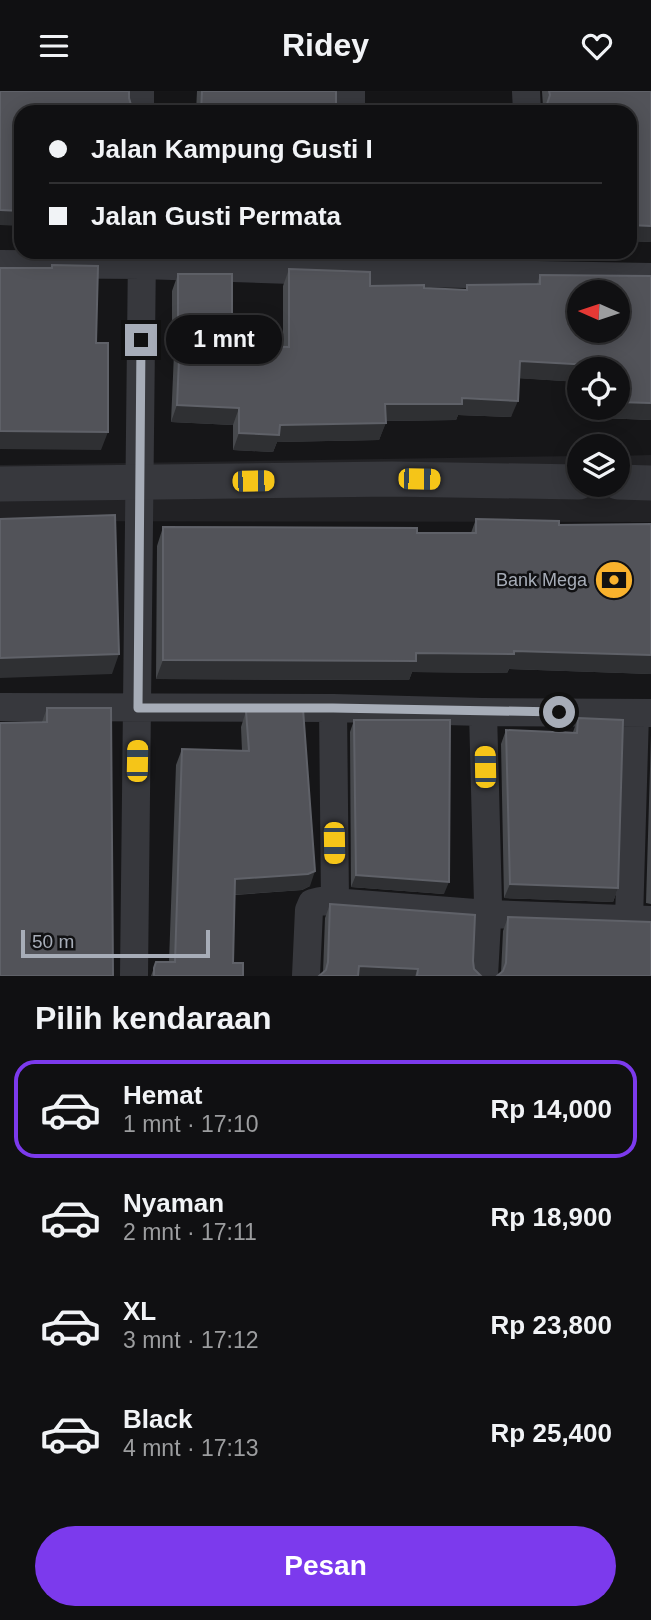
<!DOCTYPE html>
<html lang="id">
<head>
<meta charset="utf-8">
<style>
	:root { --surface:#101012; --page:#19191b; --text:#f1f3f6; --muted:#9c9d9f; --line:#303032; --accent:#7c3aed }
	body { margin:0; font-family:Helvetica,sans-serif; background:var(--page); color:var(--text); height:100vh; display:flex; flex-direction:column; font-size:26px; white-space:nowrap }
	* { box-sizing:border-box; margin:0 }
	p { font-size:23px; color:var(--muted) }
	.icon { flex:none; width:38px; height:38px; fill:none; stroke:currentColor; stroke-width:2; stroke-linecap:round; stroke-linejoin:round }
	.map { position:relative; height:885px; overflow:hidden }
	.side { display:flex; flex-direction:column; background:var(--surface); flex:1 }
	.side>* { flex:none }
	.hud { position:absolute; left:14px; top:14px; width:623px; height:154px; border-radius:21px; box-shadow:0 4px 18px #0003,0 0 0 2px var(--line); display:grid; align-content:center; height:154px; padding:0 35px; background:var(--surface) }
	.needle { width:46px; rotate:273deg }
	.controls { position:absolute; left:567px; top:189px; display:grid; gap:14px }
	.controls a { display:grid; place-items:center; width:63px; height:63px; border-radius:50%; background:var(--surface); box-shadow:0 4px 18px #0003,0 0 0 2px var(--line); font-size:35px }
	.scale { position:absolute; left:21px; bottom:18px; width:189px; box-sizing:border-box; padding-left:7px; border:4px solid #a7adb8; border-top:0; font-size:19px; line-height:24px; white-space:nowrap; color:#a7adb8; -webkit-text-stroke:5px #111113; paint-order:stroke }
	.end { position:absolute; width:32px; height:32px; margin:-16px; border:9px solid #a7adb8; background:#111; box-shadow:0 0 0 4px #111 }
	.from { border-radius:50% }
	.bubble { position:absolute; height:49px; border-radius:24px; background:var(--surface); box-shadow:0 4px 18px #0003,0 0 0 2px var(--line); font-size:23px; font-weight:800; line-height:49px; text-align:center }
	.car { position:absolute; width:21px; height:42px; margin:-21px -10px; border-radius:9px; box-shadow:0 0 5px 2px #0007; background:linear-gradient(#f5c518 24%,#345 0 40%,#f5c518 0 76%,#345 0 86%,#f5c518 0) }
	.hud b { display:flex; align-items:center; gap:24px; height:66px; font-size:26px }
	.hud b+b { border-top:2px solid var(--line) }
	.hud i { width:18px; height:18px; background:var(--text) }
	ul { padding:0; list-style:none }
	li { display:flex; align-items:center; gap:21px; height:98px; margin:0 14px 10px; padding:0 21px; border:4px solid transparent; border-radius:21px }
	li div { flex:1 }
	li b { display:block; font-size:26px }
	li em { font-style:normal; font-weight:800 }
	li.active { border-color:var(--accent) }
	li>.icon { width:63px; height:63px; stroke-width:1.5 }
	h2 { padding:0 35px; font-size:32px; line-height:84px }
	.button { display:flex; gap:14px; margin-top:auto; padding:14px 35px }
	.button a { flex:1; height:80px; border-radius:42px; background:var(--accent); color:#fff; font-size:28px; font-weight:800; line-height:80px; text-align:center }
	header { display:flex; justify-content:space-between; align-items:center; height:91px; padding:0 35px; background:var(--surface); font-size:32px; font-weight:800 }
	.map>svg:first-child { display:block }
</style>
</head>
<body>
<header><svg class="icon" aria-label="menu" viewBox="0 0 24 24"><path d="M4 6h16M4 12h16M4 18h16"/></svg>Ridey<svg class="icon" aria-label="heart" viewBox="0 0 24 24"><path d="M12 20l-8-8c-3-5 5-10 8-4 3-6 11-1 8 4z"/></svg></header>
<div class="map">
<svg width="651" height="885" viewBox="0 0 651 885">
	<rect width="100%" height="100%" fill="#161618"/>
	<path fill="#222225" d="M 651,364 L 651,431 L 0,430 L 0,374 L 579,365 L 579,394 L 618,394 L 618,365 Z"/>
	<g fill="none" stroke-linecap="round" stroke-linejoin="round">
		<path stroke="#37383d" stroke-width="28" d="M 140,0 L 140,21
			M 526,0 L 527,21
			M 351,21 L 351,0
			M 0,173 L 142,174 L 350,181 L 651,186
			M 0,616 L 333,617 L 483,621 L 651,622
			M 333,617 L 335,810
			M 483,621 L 488,813 L 484,885
			M 629,829 L 635,622
			M 134,885 L 142,161
			M 306,885 L 309,819 L 312,812 L 320,810 L 488,823 L 651,829"/>
		<path stroke="#37383d" stroke-width="35" d="M 618,391 L 651,392
			M 0,393 L 392,388 L 579,391"/>
	</g>
	<path fill="#47494d" d="M 197,0 L 336,0 L 336,21 L 196,21 Z
		M 542,0 L 651,0 L 651,151 L 630,150 L 543,16 Z
		M 289,178 L 370,195 L 466,199 L 467,194 L 537,193 L 540,184 L 651,185 L 651,329 L 602,327 L 602,317 L 618,317 L 618,278 L 579,278 L 579,291 L 519,287 L 511,326 L 458,324 L 456,329 L 386,330 L 379,349 L 277,351 L 273,361 L 233,359 L 233,334 L 171,331 L 174,262 L 172,262 L 172,200 L 178,183 L 232,255 L 283,256 L 283,195 Z
		M 476,428 L 559,434 L 651,433 L 651,583 L 509,578 L 507,582 L 412,581 L 409,589 L 156,588 L 157,455 L 163,436 L 417,442 L 471,442 Z
		M 47,617 L 113,885 L 42,631 Z
		M 246,620 L 310,795 L 302,799 L 235,804 L 233,872 L 243,885 L 151,885 L 156,871 L 169,871 L 176,674 L 182,658 L 242,660 L 241,636 Z
		M 578,627 L 618,797 L 613,811 L 504,807 L 501,653 L 506,639 L 573,641 Z
		M 354,629 L 444,803 L 351,796 L 350,641 Z
		M 651,644 L 651,813 L 646,812 Z
		M 330,813 L 473,870 L 474,878 L 481,885 L 319,885 L 323,882 L 325,827 Z
		M 508,826 L 634,831 L 501,882 L 503,840 Z"/>
	<path fill="#2f3033" d="M 0,119 L 21,120 L 21,135 L 0,134 Z
		M 630,134 L 651,135 L 651,151 L 630,150 Z
		M 283,161 L 334,161 L 333,164 L 283,162 Z
		M 178,245 L 180,245 L 174,262 L 172,262 Z
		M 520,270 L 609,275 L 608,278 L 579,278 L 579,291 L 514,287 Z
		M 462,307 L 518,310 L 511,326 L 458,324 L 456,329 L 379,330 L 385,313 Z
		M 618,311 L 651,312 L 651,329 L 602,327 L 605,317 L 618,317 Z
		M 177,314 L 239,317 L 233,334 L 171,331 Z
		M 386,332 L 379,349 L 277,351 L 273,361 L 233,359 L 239,342 L 280,334 Z
		M 0,340 L 108,341 L 101,359 L 0,358 Z
		M 514,560 L 651,564 L 651,583 L 509,578 L 507,582 L 412,581 L 409,589 L 156,588 L 163,569 Z
		M 119,563 L 112,583 L 0,587 L 0,567 Z
		M 315,780 L 310,795 L 302,799 L 229,804 L 235,788 Z
		M 356,784 L 449,791 L 444,803 L 351,796 Z
		M 510,793 L 618,797 L 613,811 L 504,807 Z
		M 359,875 L 418,878 L 415,885 L 355,885 Z"/>
	<path fill="#525359" stroke="#5f6168" stroke-width="2" fill-rule="evenodd" d="M 0,0 L 129,0 L 129,7 L 131,14 L 134,17 L 134,21 L 21,21 L 21,120 L 0,119 Z
		M 202,0 L 336,0 L 336,21 L 201,21 Z
		M 549,0 L 651,0 L 651,135 L 630,134 L 630,21 L 539,21 L 547,13 L 550,4 Z
		M 52,174 L 98,175 L 96,252 L 108,252 L 108,341 L 0,340 L 0,177 L 52,177 Z
		M 289,178 L 370,181 L 370,195 L 424,194 L 424,197 L 467,199 L 467,194 L 540,193 L 540,184 L 651,185 L 651,312 L 618,311 L 618,278 L 609,278 L 609,275 L 520,270 L 518,310 L 462,307 L 462,313 L 385,313 L 386,332 L 280,334 L 279,344 L 239,342 L 239,317 L 177,314 L 180,245 L 178,245 L 178,183 L 232,183 L 232,255 L 289,256 ZM 579,201 L 618,201 L 618,240 L 579,240 Z
		M 115,424 L 119,563 L 0,567 L 0,428 Z
		M 476,428 L 559,430 L 559,434 L 651,433 L 651,564 L 514,560 L 514,563 L 416,562 L 416,570 L 163,569 L 163,436 L 417,437 L 417,442 L 476,442 Z
		M 47,617 L 111,617 L 113,885 L 0,885 L 0,632 L 47,631 Z
		M 303,618 L 315,780 L 308,783 L 235,788 L 233,872 L 243,872 L 243,885 L 154,885 L 154,877 L 156,871 L 175,871 L 182,658 L 249,660 L 246,620 Z
		M 578,627 L 623,629 L 618,797 L 510,793 L 506,639 L 577,642 Z
		M 354,629 L 450,629 L 449,791 L 356,784 Z
		M 330,813 L 475,824 L 473,870 L 474,878 L 481,885 L 417,885 L 418,878 L 359,875 L 358,885 L 319,885 L 326,879 L 328,871 Z
		M 508,826 L 651,831 L 651,885 L 497,885 L 503,880 L 506,872 Z"/>
	<g fill="none" stroke-linecap="round" stroke-linejoin="round">
		<path stroke="#a7adb8" stroke-width="9" d="M 141,249 L 138,617 L 333,617 L 559,621"/>
	</g>
	<defs>
		<g id="bank-disc" transform="scale(2.0125)"><circle r="9.5" fill="#f9b22d" stroke="#111113"/><path d="M-6-4H6V4H-6ZM0-2.3a2.3 2.3 0 1 0 0 4.6a2.3 2.3 0 1 0 0-4.6Z" fill="#111"/></g>
	</defs>
	<g fill-rule="evenodd">
		<use href="#bank-disc" x="614" y="489"/>
	</g>
	<g text-anchor="middle" dominant-baseline="central" stroke-width="5" stroke-linejoin="round" paint-order="stroke">
		<g font-size="18" fill="#a7adb8" stroke="#111113" text-anchor="end">
			<text x="587" y="489">Bank Mega</text>
		</g>
	</g>
</svg>
<div class="controls">
<a><svg class="needle" viewBox="-14 -14 28 28"><path d="M0-13l5 13h-10z" fill="#e53935"/><path d="M0 13l5-13h-10z" fill="#9c9d9f"/></svg></a>
<a><svg class="icon" aria-label="locate" viewBox="0 0 24 24"><circle cx="12" cy="12" r="6"/><path d="M12 2v4M12 18v4M2 12h4M18 12h4"/></svg></a>
<a><svg class="icon" aria-label="layers" viewBox="0 0 24 24"><path d="M12 4l9 5-9 5-9-5zM3 14l9 5 9-5"/></svg></a>
</div>
<div class="scale">50 m</div>
<i class="end from" style="left:559px;top:621px"></i>
<i class="end" style="left:141px;top:249px"></i>
<div class="bubble" style="left:166px;top:224px;width:116px">1 mnt</div>
<i class="car" style="left:419px;top:388px;rotate:91deg"></i>
<i class="car" style="left:253px;top:390px;rotate:89deg"></i>
<i class="car" style="left:137px;top:670px;rotate:1deg"></i>
<i class="car" style="left:485px;top:676px;rotate:359deg"></i>
<i class="car" style="left:334px;top:752px;rotate:179deg"></i>
<div class="hud">
<b><i class="from"></i>Jalan Kampung Gusti I</b>
<b><i></i>Jalan Gusti Permata</b>
</div>
</div>
<section class="side">
<h2>Pilih kendaraan</h2>
<ul>
<li class="active"><svg class="icon" aria-label="car" viewBox="0 0 24 24"><path d="M5 17H2v-5l4-1 3-4h7l3 4 3 1v5h-3M9 17h6M6 11h13"/><circle cx="7" cy="17" r="2"/><circle cx="17" cy="17" r="2"/></svg><div><b>Hemat</b><p>1 mnt · 17:10</p></div><em>Rp 14,000</em></li>
<li><svg class="icon" aria-label="car" viewBox="0 0 24 24"><path d="M5 17H2v-5l4-1 3-4h7l3 4 3 1v5h-3M9 17h6M6 11h13"/><circle cx="7" cy="17" r="2"/><circle cx="17" cy="17" r="2"/></svg><div><b>Nyaman</b><p>2 mnt · 17:11</p></div><em>Rp 18,900</em></li>
<li><svg class="icon" aria-label="car" viewBox="0 0 24 24"><path d="M5 17H2v-5l4-1 3-4h7l3 4 3 1v5h-3M9 17h6M6 11h13"/><circle cx="7" cy="17" r="2"/><circle cx="17" cy="17" r="2"/></svg><div><b>XL</b><p>3 mnt · 17:12</p></div><em>Rp 23,800</em></li>
<li><svg class="icon" aria-label="car" viewBox="0 0 24 24"><path d="M5 17H2v-5l4-1 3-4h7l3 4 3 1v5h-3M9 17h6M6 11h13"/><circle cx="7" cy="17" r="2"/><circle cx="17" cy="17" r="2"/></svg><div><b>Black</b><p>4 mnt · 17:13</p></div><em>Rp 25,400</em></li>
</ul>
<div class="button"><a>Pesan</a></div>
</section>
</body>
</html>
